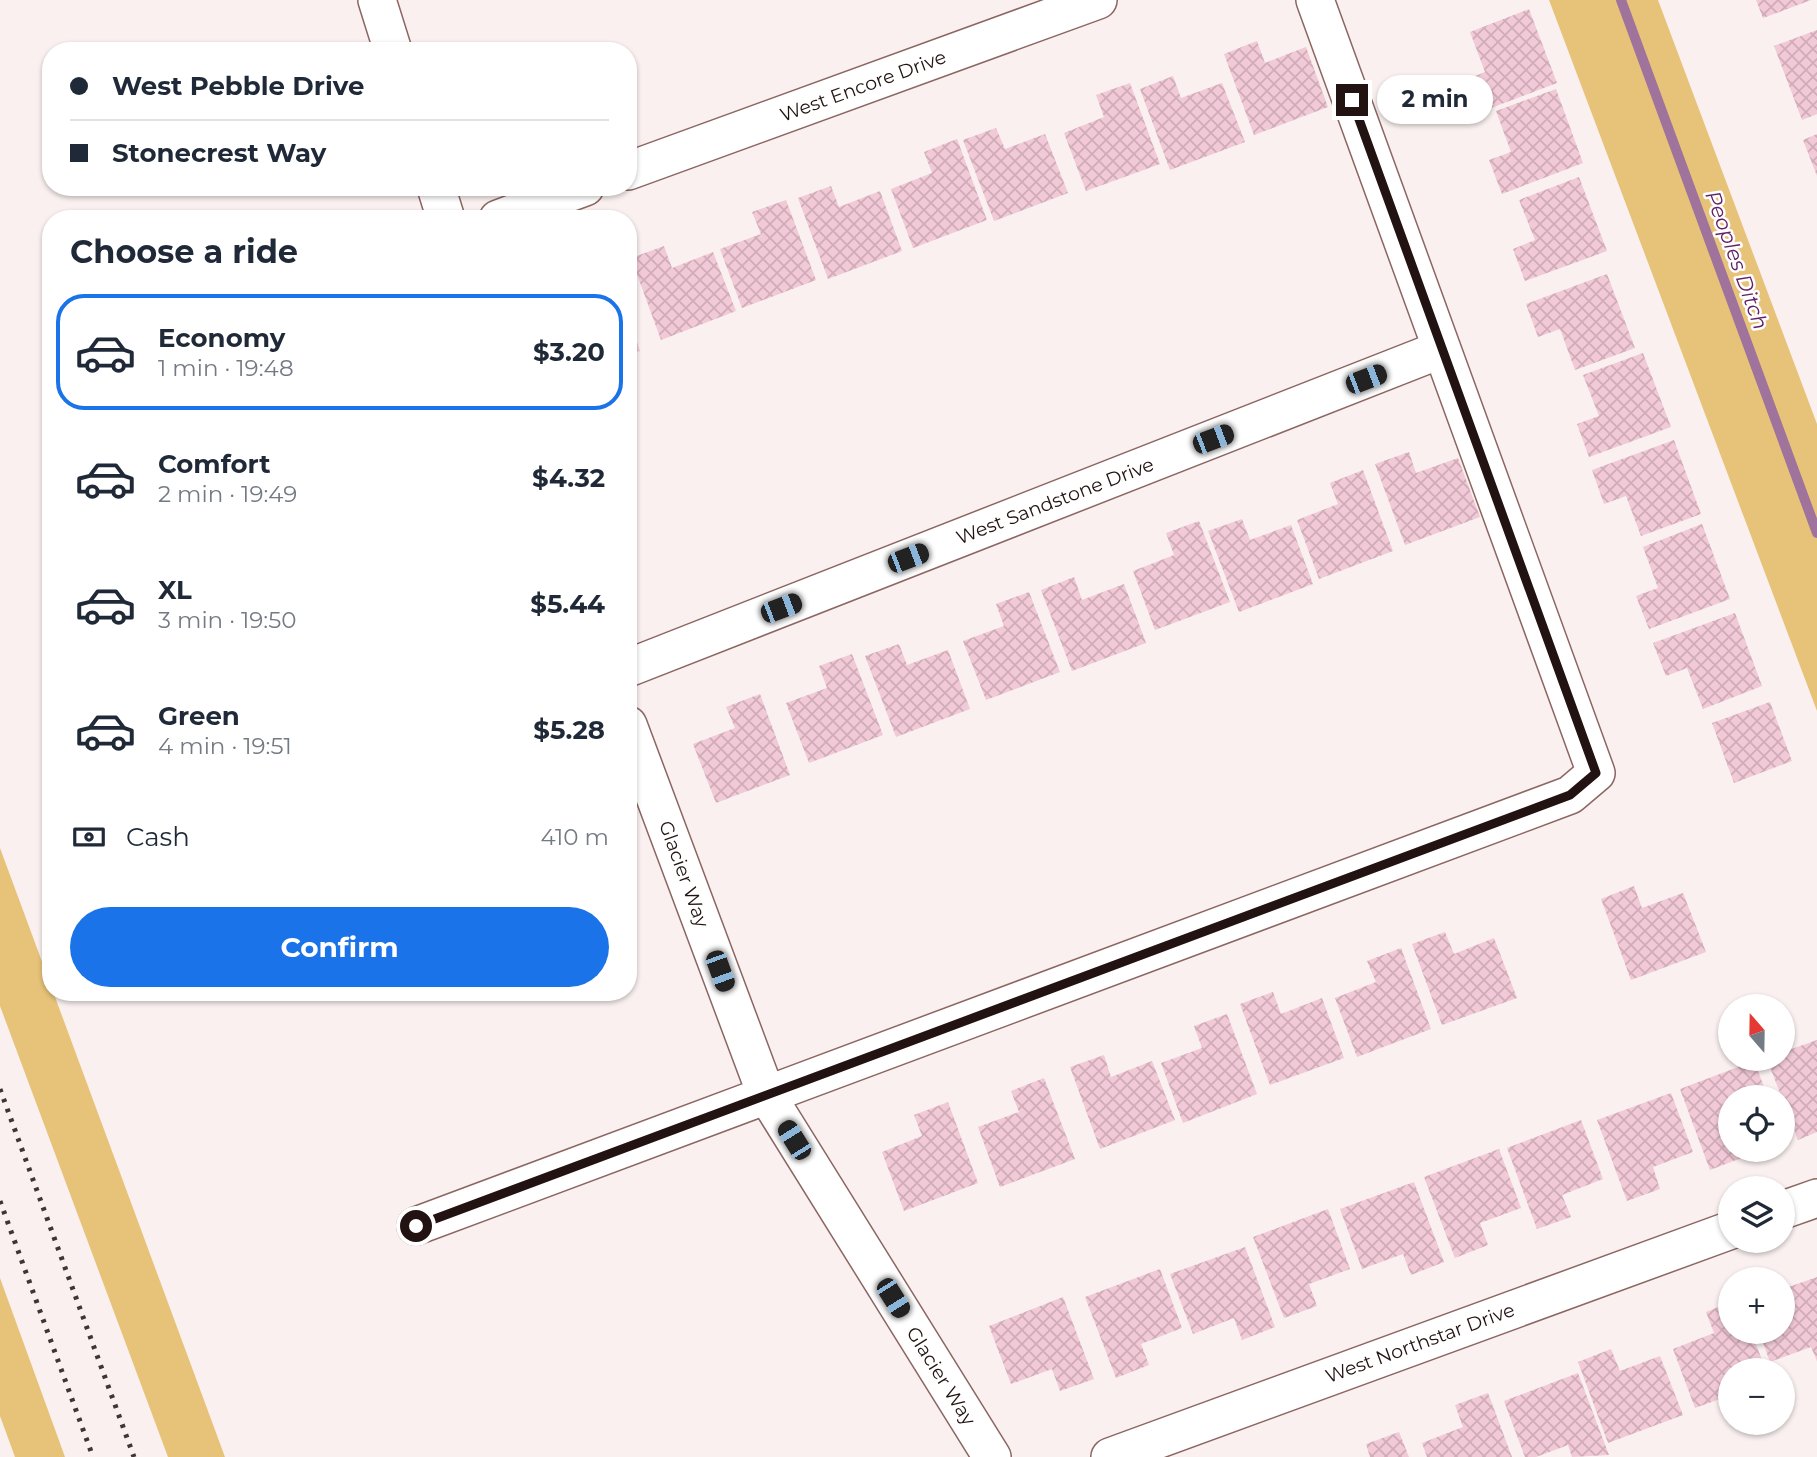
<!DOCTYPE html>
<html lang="en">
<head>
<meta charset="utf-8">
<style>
	:root { --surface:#fff; --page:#f2f2f3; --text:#1f2937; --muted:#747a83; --line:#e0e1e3; --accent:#1a73e8 }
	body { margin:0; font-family:Montserrat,sans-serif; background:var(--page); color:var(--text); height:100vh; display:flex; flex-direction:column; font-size:26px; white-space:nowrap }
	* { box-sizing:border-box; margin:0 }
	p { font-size:23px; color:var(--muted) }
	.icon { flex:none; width:38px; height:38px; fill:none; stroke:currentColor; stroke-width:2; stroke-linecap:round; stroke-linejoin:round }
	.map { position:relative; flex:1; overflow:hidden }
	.panel { position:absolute; left:42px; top:210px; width:595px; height:791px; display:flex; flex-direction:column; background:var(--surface); border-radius:28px; box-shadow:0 2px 5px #0004 }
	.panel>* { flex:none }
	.top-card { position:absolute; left:42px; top:42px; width:595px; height:154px; border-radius:28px; box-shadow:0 2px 5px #0004; display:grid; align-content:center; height:154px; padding:0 28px; background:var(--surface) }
	.needle { width:46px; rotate:340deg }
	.tools { position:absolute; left:1718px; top:994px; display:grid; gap:14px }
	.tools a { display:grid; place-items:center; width:77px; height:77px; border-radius:50%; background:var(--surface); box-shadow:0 2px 5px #0004; font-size:35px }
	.end { position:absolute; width:32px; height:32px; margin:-16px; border:9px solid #221312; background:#fff; box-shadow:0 0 0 4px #fff }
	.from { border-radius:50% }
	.bubble { position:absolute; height:49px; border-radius:24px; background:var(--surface); box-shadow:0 2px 5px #0004; font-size:23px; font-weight:700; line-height:49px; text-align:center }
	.car { position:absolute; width:21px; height:42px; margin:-21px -10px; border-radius:9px; box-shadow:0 0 5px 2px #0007; background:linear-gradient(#222 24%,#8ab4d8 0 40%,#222 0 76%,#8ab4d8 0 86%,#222 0) }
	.top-card b { display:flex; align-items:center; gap:24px; height:66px; font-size:26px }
	.top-card b+b { border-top:2px solid var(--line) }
	.top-card i { width:18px; height:18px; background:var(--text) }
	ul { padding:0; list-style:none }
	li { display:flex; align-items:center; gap:21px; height:116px; margin:0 14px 10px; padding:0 14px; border:4px solid transparent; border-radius:28px }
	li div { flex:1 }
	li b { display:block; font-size:26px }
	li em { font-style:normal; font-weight:700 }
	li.current { border-color:var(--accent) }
	li>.icon { width:63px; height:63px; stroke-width:1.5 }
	h2 { padding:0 28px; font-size:32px; line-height:84px }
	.pay { display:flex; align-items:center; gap:18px; height:77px; padding:0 28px; font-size:26px }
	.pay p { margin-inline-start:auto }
	.action { display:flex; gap:14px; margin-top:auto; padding:14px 28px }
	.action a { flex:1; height:80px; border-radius:42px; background:var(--accent); color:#fff; font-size:28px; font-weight:700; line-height:80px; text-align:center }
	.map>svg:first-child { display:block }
</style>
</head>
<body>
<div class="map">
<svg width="1817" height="1457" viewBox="0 0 1817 1457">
	<defs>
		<pattern id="building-cross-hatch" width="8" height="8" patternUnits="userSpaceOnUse" patternTransform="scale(1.75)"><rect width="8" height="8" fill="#f2c9d7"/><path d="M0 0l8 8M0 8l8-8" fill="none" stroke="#cfacb8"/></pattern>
	</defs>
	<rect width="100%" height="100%" fill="#f9f0ef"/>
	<path fill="#e7c379" d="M 1549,0 L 1658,0 L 1817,424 L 1817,711 Z
		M 0,848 L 225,1457 L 168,1457 L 0,1006 Z
		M 0,1278 L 65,1457 L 15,1457 L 0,1416 Z"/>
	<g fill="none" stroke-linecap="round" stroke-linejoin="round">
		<path stroke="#9f739b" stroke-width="10" d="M 1621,0 L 1817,533"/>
	</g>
	<path fill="url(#building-cross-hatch)" d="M 1756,0 L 1811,0 L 1763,18 Z
		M 1529,9 L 1557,83 L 1475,114 L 1463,81 L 1485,72 L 1470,32 Z
		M 1817,30 L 1817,114 L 1802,120 L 1774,46 Z
		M 1257,41 L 1265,63 L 1306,47 L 1328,107 L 1254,135 L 1224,54 Z
		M 1173,76 L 1181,98 L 1222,83 L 1245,142 L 1170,170 L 1140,89 Z
		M 1130,83 L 1160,164 L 1086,191 L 1064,133 L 1104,117 L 1096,95 Z
		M 1556,89 L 1583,163 L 1502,194 L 1489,160 L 1511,152 L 1496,111 Z
		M 996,128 L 1005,149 L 1045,134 L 1068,193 L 994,221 L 963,140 Z
		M 1817,134 L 1817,176 L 1803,140 Z
		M 957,139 L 987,220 L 913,248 L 891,189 L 932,173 L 924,152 Z
		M 1579,177 L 1607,251 L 1525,281 L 1513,249 L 1535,240 L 1519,200 Z
		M 831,186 L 839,207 L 880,191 L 902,251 L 828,279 L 798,198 Z
		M 786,200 L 816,280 L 742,308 L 720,249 L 761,234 L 752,212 Z
		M 664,246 L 672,268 L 713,252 L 736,311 L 661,340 L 631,258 Z
		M 1607,274 L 1635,348 L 1575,370 L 1560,329 L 1538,337 L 1526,304 Z
		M 629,320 L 640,351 L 628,355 L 628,321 Z
		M 1643,353 L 1671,427 L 1589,457 L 1577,424 L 1599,416 L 1583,375 Z
		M 1674,440 L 1701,514 L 1641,536 L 1626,496 L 1604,504 L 1592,470 Z
		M 1409,452 L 1416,473 L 1458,458 L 1480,517 L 1405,545 L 1375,464 Z
		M 1363,470 L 1393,551 L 1319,579 L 1297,520 L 1338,504 L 1330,483 Z
		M 1242,519 L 1250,540 L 1291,525 L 1313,584 L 1239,612 L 1208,531 Z
		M 1199,521 L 1230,602 L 1155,630 L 1133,571 L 1174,555 L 1166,533 Z
		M 1702,524 L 1730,599 L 1649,629 L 1636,596 L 1658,588 L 1643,547 Z
		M 1074,577 L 1082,600 L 1124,584 L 1146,643 L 1072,671 L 1041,590 Z
		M 1029,592 L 1060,672 L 986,700 L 963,641 L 1004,626 L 996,604 Z
		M 1735,613 L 1762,686 L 1703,709 L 1687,668 L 1666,676 L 1653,643 Z
		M 899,644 L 907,665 L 948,650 L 970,709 L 896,737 L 865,656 Z
		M 852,654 L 883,735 L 809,763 L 786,703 L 827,688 L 819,666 Z
		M 760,694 L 790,775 L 716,803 L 693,744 L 735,728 L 726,707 Z
		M 1770,702 L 1792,761 L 1734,783 L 1712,723 Z
		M 1634,886 L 1642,908 L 1683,893 L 1706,952 L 1631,980 L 1601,899 Z
		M 1445,932 L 1454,954 L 1494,938 L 1517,998 L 1442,1025 L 1412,944 Z
		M 1401,948 L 1431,1029 L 1357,1057 L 1335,998 L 1376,982 L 1367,961 Z
		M 1273,992 L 1281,1014 L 1322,998 L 1344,1058 L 1270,1085 L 1240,1004 Z
		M 1227,1014 L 1257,1094 L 1183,1123 L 1161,1063 L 1202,1048 L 1194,1026 Z
		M 1817,1040 L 1817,1132 L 1798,1140 L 1767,1059 L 1783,1059 L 1783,1052 Z
		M 1104,1055 L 1111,1077 L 1152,1061 L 1175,1120 L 1100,1149 L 1070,1067 Z
		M 1754,1061 L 1768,1097 L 1731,1097 L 1731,1150 L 1741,1150 L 1744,1157 L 1710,1170 L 1680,1089 Z
		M 1044,1078 L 1075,1159 L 1000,1187 L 978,1127 L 1019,1112 L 1011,1091 Z
		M 1671,1093 L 1693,1152 L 1653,1167 L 1660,1189 L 1627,1201 L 1597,1120 Z
		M 948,1102 L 978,1183 L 904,1211 L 882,1152 L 922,1136 L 914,1115 Z
		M 1581,1120 L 1603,1179 L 1562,1195 L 1571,1217 L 1537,1229 L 1507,1148 Z
		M 1499,1149 L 1521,1208 L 1480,1223 L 1488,1245 L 1455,1258 L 1424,1177 Z
		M 1414,1182 L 1444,1262 L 1411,1275 L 1403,1254 L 1362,1269 L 1340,1209 Z
		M 1328,1209 L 1350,1269 L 1309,1284 L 1317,1306 L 1284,1318 L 1253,1237 Z
		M 1245,1247 L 1275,1327 L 1242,1340 L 1234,1318 L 1193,1334 L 1170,1274 Z
		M 1160,1269 L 1182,1328 L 1141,1344 L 1149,1365 L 1116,1378 L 1085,1297 Z
		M 1817,1277 L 1817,1361 L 1811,1347 L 1770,1362 L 1759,1332 L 1783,1332 L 1783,1289 Z
		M 1063,1297 L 1094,1379 L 1060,1391 L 1052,1369 L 1011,1384 L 989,1326 Z
		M 1731,1302 L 1731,1332 L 1751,1332 L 1766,1370 L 1731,1370 L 1731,1395 L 1695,1408 L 1673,1349 L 1714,1333 L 1706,1312 Z
		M 1611,1349 L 1620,1371 L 1660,1356 L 1683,1415 L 1608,1443 L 1578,1362 Z
		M 1578,1373 L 1609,1455 L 1572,1457 L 1568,1445 L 1536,1457 L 1525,1457 L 1504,1401 Z
		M 1488,1393 L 1512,1457 L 1427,1457 L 1422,1443 L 1463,1427 L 1455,1405 Z
		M 1399,1432 L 1409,1457 L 1370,1457 L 1366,1444 Z"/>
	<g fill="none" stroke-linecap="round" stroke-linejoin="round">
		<g stroke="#8c6662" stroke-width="40">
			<path id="street" d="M 377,0 L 393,51
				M 628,171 L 1098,0
				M 436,187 L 446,219
				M 498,219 L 585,187
				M 628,668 L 1442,349
				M 628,725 L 766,1094 L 992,1457
				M 1783,1210 L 1817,1198
				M 416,1226 L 1570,795 L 1596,773 L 1315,0
				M 1110,1457 L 1731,1230"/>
		</g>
		<use href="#street" stroke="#fff" stroke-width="37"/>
		<path stroke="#423433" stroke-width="5" stroke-dasharray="3.5 7" stroke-linecap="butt" d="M 0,1089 L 134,1457
			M 0,1201 L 93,1457"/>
	</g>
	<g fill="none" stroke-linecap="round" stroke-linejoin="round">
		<path stroke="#221312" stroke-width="9" d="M 416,1226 L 1570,795 L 1596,773 L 1352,100"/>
	</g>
	<g text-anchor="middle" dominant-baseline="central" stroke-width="5" stroke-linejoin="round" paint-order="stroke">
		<g font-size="19" fill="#221312" stroke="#fff">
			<text transform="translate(863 86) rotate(-20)">West Encore Drive</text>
			<text transform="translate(1055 501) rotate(-21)">West Sandstone Drive</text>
			<text transform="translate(684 874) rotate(70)">Glacier Way</text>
			<text transform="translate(1420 1343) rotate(-20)">West Northstar Drive</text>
			<text transform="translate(941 1376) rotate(58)">Glacier Way</text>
		</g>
		<g font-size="21" font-style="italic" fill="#632167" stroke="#fff">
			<text transform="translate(1737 260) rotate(70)">Peoples Ditch</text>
		</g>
	</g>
</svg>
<div class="tools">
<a><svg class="needle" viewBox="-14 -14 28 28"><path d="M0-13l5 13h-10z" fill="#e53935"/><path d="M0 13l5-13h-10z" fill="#747a83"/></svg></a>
<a><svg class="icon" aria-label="locate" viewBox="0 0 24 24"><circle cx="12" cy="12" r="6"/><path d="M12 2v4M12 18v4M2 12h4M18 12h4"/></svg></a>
<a><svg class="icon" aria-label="layers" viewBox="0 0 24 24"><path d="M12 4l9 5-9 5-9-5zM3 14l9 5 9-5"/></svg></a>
<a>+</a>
<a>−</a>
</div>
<i class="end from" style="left:416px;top:1226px"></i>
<i class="end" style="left:1352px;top:100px"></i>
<div class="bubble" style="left:1377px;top:75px;width:116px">2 min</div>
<i class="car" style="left:1366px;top:379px;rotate:69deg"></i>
<i class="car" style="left:1213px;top:439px;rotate:69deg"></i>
<i class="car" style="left:908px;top:558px;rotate:69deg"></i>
<i class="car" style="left:781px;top:608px;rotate:69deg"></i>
<i class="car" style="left:720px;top:971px;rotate:160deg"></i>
<i class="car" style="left:794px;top:1140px;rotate:328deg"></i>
<i class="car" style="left:893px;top:1298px;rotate:148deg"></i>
<div class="top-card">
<b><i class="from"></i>West Pebble Drive</b>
<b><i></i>Stonecrest Way</b>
</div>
<section class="panel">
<h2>Choose a ride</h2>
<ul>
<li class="current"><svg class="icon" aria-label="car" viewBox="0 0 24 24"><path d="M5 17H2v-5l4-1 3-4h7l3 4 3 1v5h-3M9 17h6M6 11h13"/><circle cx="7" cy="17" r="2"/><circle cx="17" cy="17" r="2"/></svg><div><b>Economy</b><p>1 min · 19:48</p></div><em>$3.20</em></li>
<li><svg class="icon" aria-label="car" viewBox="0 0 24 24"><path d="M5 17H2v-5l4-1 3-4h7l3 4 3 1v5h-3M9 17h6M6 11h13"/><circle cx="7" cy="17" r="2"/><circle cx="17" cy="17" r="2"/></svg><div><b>Comfort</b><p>2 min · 19:49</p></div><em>$4.32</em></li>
<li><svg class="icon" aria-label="car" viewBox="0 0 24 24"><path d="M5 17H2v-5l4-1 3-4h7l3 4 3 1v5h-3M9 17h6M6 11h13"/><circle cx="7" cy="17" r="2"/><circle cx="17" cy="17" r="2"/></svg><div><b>XL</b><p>3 min · 19:50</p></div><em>$5.44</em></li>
<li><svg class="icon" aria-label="car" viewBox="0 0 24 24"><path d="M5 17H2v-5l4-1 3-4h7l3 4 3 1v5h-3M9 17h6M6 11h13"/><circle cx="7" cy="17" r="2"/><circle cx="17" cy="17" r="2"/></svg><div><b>Green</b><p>4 min · 19:51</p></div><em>$5.28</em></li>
</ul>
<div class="pay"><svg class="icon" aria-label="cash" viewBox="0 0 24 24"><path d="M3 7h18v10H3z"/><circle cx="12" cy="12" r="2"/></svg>Cash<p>410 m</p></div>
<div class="action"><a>Confirm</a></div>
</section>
</div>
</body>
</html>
